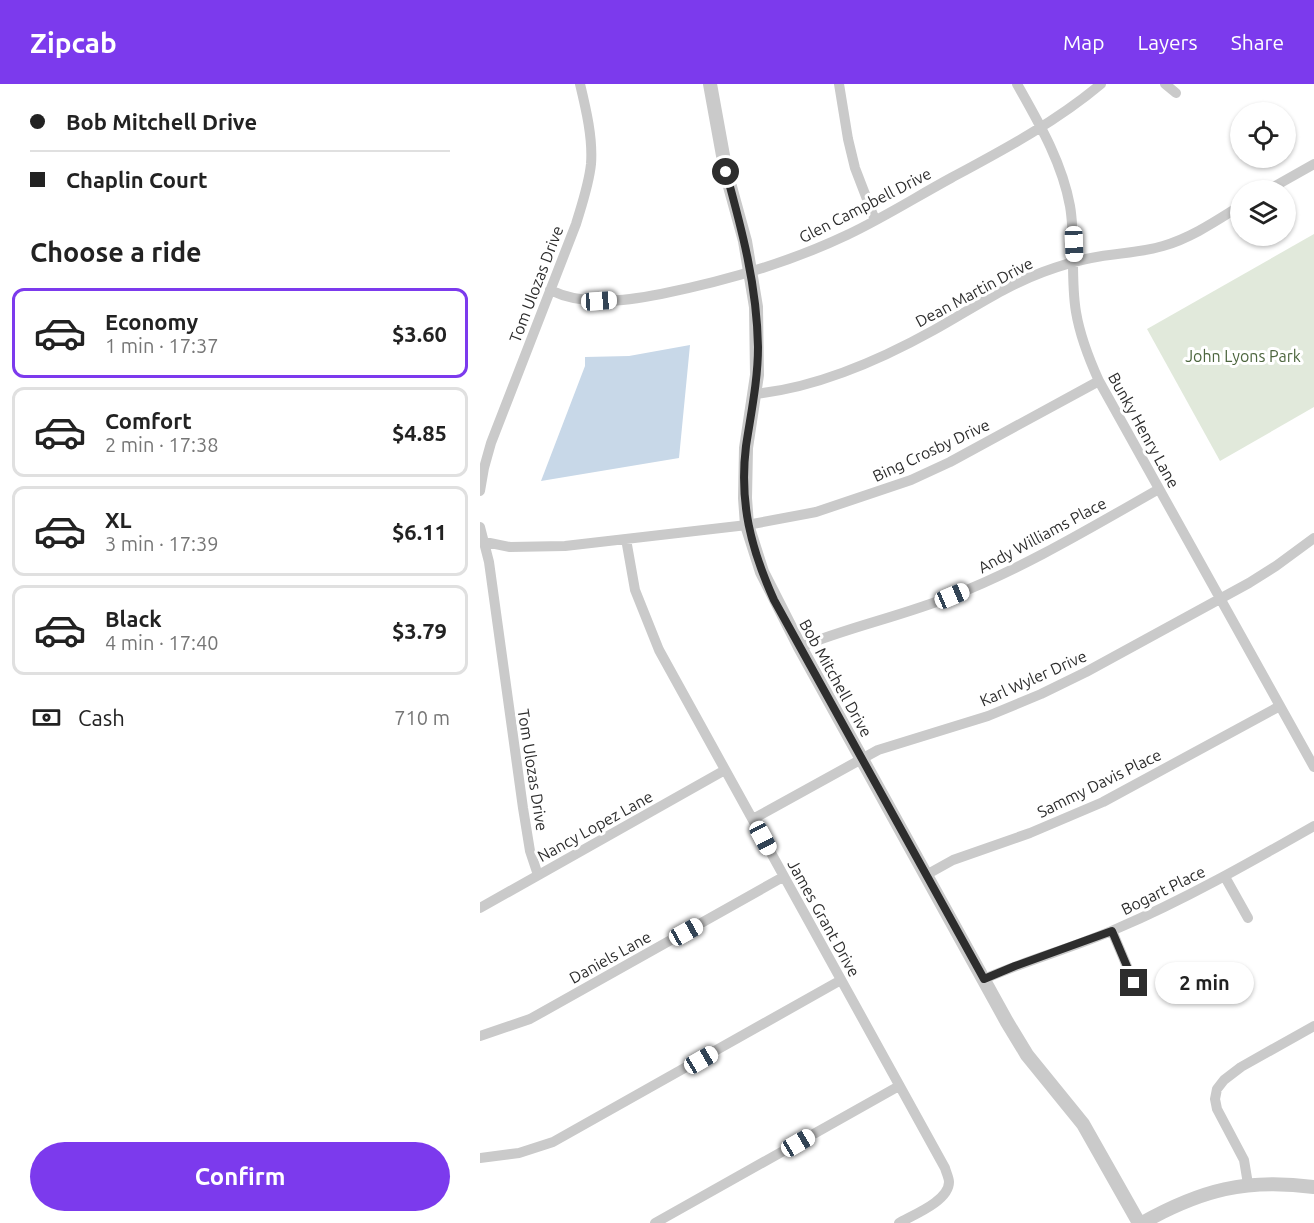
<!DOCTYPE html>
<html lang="en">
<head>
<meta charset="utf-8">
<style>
	:root { --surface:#fff; --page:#f6f6f6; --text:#222; --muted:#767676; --line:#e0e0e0; --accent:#7c3aed }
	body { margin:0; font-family:Ubuntu,sans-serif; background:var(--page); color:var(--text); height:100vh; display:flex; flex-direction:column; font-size:22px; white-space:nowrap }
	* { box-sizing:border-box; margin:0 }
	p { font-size:20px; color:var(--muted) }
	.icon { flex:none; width:33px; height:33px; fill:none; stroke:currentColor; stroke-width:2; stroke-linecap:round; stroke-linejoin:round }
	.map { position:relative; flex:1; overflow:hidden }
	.sheet { display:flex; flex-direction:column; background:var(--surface); width:480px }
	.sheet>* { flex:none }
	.banner { display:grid; align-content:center; height:132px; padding:0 30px; background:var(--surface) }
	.buttons { position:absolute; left:750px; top:18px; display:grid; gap:12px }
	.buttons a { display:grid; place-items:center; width:66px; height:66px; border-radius:50%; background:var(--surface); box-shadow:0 2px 4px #0004; font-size:30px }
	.end { position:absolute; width:27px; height:27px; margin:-14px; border:8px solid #2d2d2d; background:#fff; box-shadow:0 0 0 3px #fff }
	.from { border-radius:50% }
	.bubble { position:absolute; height:42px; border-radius:21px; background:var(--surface); box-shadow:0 2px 4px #0004; font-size:20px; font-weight:700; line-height:42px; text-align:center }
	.car { position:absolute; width:18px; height:36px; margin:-18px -9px; border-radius:8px; box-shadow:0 0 4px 2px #0007; background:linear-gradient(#fff 24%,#345 0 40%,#fff 0 76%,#345 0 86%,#fff 0) }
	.banner b { display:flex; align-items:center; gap:21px; height:57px; font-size:22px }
	.banner b+b { border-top:2px solid var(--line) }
	.banner i { width:15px; height:15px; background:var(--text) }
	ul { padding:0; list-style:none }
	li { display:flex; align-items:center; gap:18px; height:90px; margin:0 12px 9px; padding:0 18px; border:3px solid var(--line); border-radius:12px }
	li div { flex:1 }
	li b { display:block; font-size:22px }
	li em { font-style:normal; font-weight:700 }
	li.active { border-color:var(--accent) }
	li>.icon { width:54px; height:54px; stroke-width:1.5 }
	h2 { padding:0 30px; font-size:27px; line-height:72px }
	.pay { display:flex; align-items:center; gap:15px; height:66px; padding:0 30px; font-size:22px }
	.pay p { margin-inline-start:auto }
	.cta { display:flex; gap:12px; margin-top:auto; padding:12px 30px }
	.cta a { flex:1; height:69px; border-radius:36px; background:var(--accent); color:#fff; font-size:24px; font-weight:700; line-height:69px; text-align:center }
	header { display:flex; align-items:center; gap:36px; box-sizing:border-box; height:84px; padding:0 30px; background:var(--accent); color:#fff }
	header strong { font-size:28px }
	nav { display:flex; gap:33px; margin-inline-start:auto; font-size:21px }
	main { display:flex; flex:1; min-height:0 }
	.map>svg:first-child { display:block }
</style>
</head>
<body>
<header>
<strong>Zipcab</strong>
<nav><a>Map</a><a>Layers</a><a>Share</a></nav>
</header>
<main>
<section class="sheet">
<div class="banner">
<b><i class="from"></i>Bob Mitchell Drive</b>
<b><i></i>Chaplin Court</b>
</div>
<h2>Choose a ride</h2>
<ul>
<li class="active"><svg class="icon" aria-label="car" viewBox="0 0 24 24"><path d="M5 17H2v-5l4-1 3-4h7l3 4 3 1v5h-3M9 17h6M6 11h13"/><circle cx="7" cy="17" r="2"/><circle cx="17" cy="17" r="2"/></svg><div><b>Economy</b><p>1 min · 17:37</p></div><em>$3.60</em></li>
<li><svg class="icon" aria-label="car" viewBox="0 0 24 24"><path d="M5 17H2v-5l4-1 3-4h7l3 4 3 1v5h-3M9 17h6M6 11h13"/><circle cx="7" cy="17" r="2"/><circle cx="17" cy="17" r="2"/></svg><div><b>Comfort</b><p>2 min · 17:38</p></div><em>$4.85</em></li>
<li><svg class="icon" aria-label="car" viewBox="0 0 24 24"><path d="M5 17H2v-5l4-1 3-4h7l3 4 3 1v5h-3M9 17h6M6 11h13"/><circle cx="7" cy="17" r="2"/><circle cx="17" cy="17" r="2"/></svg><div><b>XL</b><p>3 min · 17:39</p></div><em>$6.11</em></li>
<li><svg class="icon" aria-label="car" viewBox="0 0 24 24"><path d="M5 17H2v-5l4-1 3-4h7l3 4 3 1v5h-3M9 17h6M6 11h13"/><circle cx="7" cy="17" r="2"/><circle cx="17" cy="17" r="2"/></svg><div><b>Black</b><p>4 min · 17:40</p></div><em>$3.79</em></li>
</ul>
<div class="pay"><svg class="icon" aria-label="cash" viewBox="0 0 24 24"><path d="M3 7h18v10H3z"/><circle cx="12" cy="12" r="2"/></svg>Cash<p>710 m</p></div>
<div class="cta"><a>Confirm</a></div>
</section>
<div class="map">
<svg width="834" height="1139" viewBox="0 0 834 1139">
	<rect width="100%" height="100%" fill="#fff"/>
	<path fill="#e1e9db" d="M 834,150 L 834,323 L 740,377 L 667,245 Z"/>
	<path fill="#c8d8e8" d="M 210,261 L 199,374 L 61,397 L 105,282 L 105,273 L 149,272 Z"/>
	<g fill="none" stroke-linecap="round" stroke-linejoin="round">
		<path stroke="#cacaca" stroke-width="10" d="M 359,0 L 368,55 L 375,84 L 395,136
			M 537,0 C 559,39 582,78 590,122 C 596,157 590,193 596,228 C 600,252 609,275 619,297 L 834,683
			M 685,0 L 696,9
			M 788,106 L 834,80
			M 70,206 C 105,223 145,217 181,210 C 246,197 308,179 367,151 C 403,134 436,113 471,94 C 523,66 576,38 621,0
			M 274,310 C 337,304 400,276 454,246 C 490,226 525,202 563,188 C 579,182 595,177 611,174 C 635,169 660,169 683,162 C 711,154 736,137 760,122
			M 0,407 L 4,384 L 11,359 L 96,140 C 102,120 109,100 111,80 C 113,54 106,25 100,0
			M 0,443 L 9,478 L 43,724 L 50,767 L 58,791
			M 146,455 L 155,506 L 179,566 L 465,1084 C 466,1088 469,1094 469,1098 C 469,1117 433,1131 419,1139
			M 0,457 L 30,463 L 85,462 L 267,441 L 336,428 L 431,396 L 470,378 L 619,297
			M 320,563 C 369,543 422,532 472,512 C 544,484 612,443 679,405
			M 273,735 L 398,666 L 508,632 L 561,610 L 606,588 L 769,499 L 796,482 L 834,454
			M 446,791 L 473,776 L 550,749 L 623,718 L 800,622
			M 745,793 L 768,834
			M 0,824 L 245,686
			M 632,847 L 654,899
			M 504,895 C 547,876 593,864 636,845 C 704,816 769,779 834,742
			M 0,952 L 50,935 L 303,793
			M 0,1074 L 39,1069 L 73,1058 L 361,896
			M 768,1100 L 764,1076 L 737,1025 L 735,1015 L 737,1005 L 744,996 L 761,983 L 834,942
			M 175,1139 L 419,1002"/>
		<path stroke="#cacaca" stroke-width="14" d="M 230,0 L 246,88 L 265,157 L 276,223 L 277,291 L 266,364 L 265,414 L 267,441 L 282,488 L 320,563 L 527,938 L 547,971 L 603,1040 L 659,1139
			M 662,1139 C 721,1106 766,1094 834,1103"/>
	</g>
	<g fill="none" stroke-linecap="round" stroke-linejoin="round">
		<path stroke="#2d2d2d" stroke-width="8" d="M 246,88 C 262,146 277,202 278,263 C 278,296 271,329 266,362 C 259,419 271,465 294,516 L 504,895 L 535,882 L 632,847 L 654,899"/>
	</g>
	<g text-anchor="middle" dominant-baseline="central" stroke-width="6" stroke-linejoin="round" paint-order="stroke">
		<g font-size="16" fill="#2d2d2d" stroke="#fff">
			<text transform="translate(385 121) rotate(-27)">Glen Campbell Drive</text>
			<text transform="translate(56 200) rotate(-69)">Tom Ulozas Drive</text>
			<text transform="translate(494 208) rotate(-28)">Dean Martin Drive</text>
			<text transform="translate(664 346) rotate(61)">Bunky Henry Lane</text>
			<text transform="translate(451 366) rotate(-25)">Bing Crosby Drive</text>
			<text transform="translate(562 451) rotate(-28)">Andy Williams Place</text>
			<text transform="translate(356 594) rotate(61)">Bob Mitchell Drive</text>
			<text transform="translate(553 594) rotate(-24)">Karl Wyler Drive</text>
			<text transform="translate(53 686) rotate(81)">Tom Ulozas Drive</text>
			<text transform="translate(619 699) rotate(-26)">Sammy Davis Place</text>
			<text transform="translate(115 742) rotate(-29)">Nancy Lopez Lane</text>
			<text transform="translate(683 806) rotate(-26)">Bogart Place</text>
			<text transform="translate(344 834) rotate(61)">James Grant Drive</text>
			<text transform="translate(130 873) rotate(-29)">Daniels Lane</text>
		</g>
		<g font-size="16" fill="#4c653d" stroke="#fff">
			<text x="763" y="272">John Lyons Park</text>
		</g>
	</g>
</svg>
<div class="buttons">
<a><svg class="icon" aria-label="locate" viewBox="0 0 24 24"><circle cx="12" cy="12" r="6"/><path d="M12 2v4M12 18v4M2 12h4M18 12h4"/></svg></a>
<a><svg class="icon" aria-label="layers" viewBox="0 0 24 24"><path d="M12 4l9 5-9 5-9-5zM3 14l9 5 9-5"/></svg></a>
</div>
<i class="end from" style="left:246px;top:88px"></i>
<i class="end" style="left:654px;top:899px"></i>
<div class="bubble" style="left:675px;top:878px;width:99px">2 min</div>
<i class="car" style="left:594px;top:160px;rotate:178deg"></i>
<i class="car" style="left:119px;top:217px;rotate:86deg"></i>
<i class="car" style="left:472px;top:512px;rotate:67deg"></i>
<i class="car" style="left:283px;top:754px;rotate:152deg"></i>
<i class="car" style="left:206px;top:848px;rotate:61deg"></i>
<i class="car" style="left:221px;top:976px;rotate:60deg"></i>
<i class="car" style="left:318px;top:1059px;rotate:60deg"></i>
</div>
</main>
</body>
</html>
